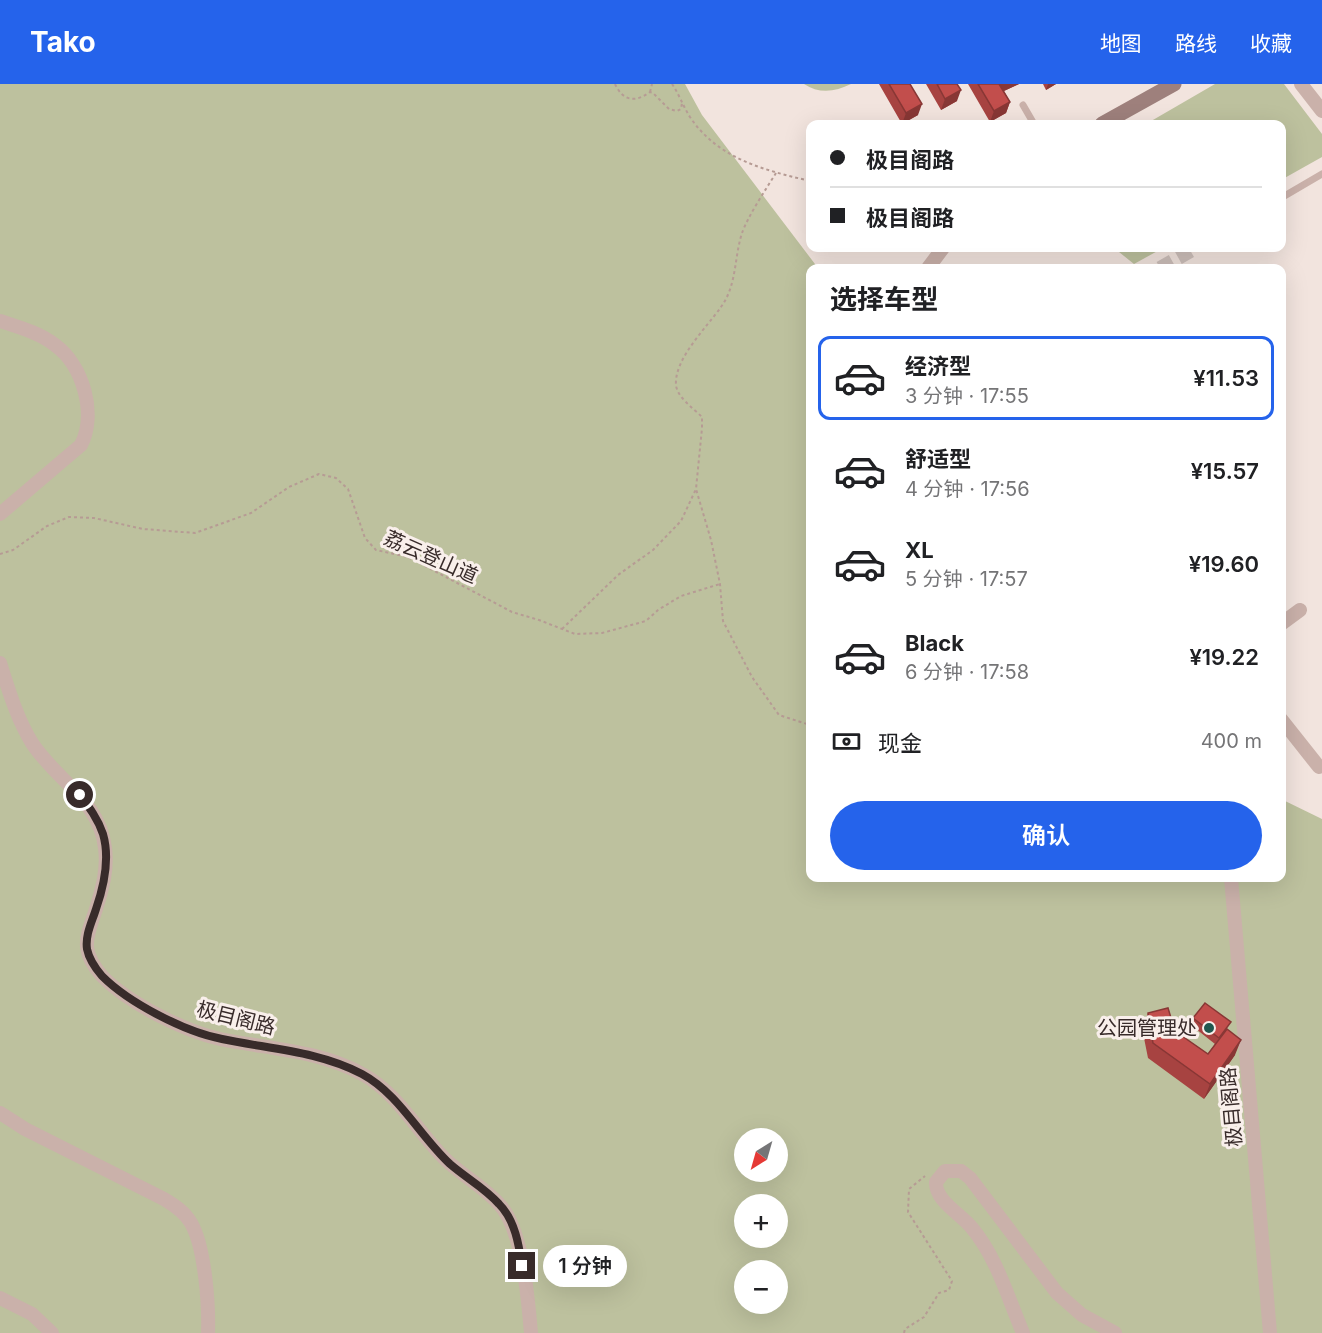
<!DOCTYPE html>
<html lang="zh">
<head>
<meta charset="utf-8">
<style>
	:root { --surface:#fff; --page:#f2f2f2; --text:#202124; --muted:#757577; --line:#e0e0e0; --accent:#2563eb }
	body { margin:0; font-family:Inter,"Noto Sans SC",sans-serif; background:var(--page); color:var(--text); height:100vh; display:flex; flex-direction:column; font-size:22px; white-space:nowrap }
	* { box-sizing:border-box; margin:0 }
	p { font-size:20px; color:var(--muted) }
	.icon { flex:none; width:33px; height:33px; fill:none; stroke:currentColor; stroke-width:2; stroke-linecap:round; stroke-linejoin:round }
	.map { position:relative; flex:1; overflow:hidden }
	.details { position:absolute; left:806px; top:180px; width:480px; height:618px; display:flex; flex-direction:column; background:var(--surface); border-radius:12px; box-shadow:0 6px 24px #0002 }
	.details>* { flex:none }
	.banner { position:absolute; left:806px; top:36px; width:480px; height:132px; border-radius:12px; box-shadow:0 6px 24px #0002; display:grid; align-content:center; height:132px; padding:0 24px; background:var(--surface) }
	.needle { width:39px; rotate:217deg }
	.controls { position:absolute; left:734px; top:1044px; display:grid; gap:12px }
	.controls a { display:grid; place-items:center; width:54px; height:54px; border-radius:50%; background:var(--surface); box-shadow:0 6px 24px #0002; font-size:30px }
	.end { position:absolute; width:27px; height:27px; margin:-14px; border:8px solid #382b2a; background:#fff; box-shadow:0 0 0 3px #fff }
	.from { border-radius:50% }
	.bubble { position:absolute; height:42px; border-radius:21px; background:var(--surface); box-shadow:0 6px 24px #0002; font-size:20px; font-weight:600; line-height:42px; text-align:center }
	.banner b { display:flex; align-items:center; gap:21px; height:57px; font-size:22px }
	.banner b+b { border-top:2px solid var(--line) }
	.banner i { width:15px; height:15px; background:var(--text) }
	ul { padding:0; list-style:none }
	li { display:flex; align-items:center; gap:18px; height:84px; margin:0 12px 9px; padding:0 12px; border:3px solid transparent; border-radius:12px }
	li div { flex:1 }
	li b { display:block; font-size:22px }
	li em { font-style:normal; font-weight:600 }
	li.selected { border-color:var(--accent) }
	li>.icon { width:54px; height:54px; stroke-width:1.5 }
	h2 { padding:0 24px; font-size:27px; line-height:72px }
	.pay { display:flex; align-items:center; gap:15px; height:66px; padding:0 24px; font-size:22px }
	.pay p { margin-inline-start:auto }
	.cta { display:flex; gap:12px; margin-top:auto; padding:12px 24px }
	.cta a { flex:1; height:69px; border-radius:36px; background:var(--accent); color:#fff; font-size:24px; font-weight:600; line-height:69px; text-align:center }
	header { display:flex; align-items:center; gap:36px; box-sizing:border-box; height:84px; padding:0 30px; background:var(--accent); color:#fff }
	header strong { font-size:28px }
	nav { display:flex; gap:33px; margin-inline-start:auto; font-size:21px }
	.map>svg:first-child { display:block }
</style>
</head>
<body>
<header>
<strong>Tako</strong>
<nav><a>地图</a><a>路线</a><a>收藏</a></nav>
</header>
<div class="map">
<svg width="1322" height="1249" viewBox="0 0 1322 1249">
	<rect width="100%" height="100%" fill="#f2e4de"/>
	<path fill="#bdc19e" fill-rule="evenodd" d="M 0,0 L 685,0 L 702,31 L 818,184 L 810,184 L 810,794 L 1281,794 L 1281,715 L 1322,735 L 1322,1249 L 0,1249 ZM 744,1054 L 777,1054 L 777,1088 L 744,1088 ZM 744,1120 L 777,1120 L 777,1154 L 744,1154 ZM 744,1186 L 777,1186 L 777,1220 L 744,1220 Z
		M 804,0 L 851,0 C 835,8 819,10 804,0 Z
		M 1215,0 L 1284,0 L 1322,50 L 1322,73 L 1281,96 L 1281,40 L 1146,40 Z
		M 1114,164 L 1163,164 L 1134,180 Z"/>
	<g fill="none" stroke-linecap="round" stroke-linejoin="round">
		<path stroke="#cdbfba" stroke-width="14" stroke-dasharray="14 7" stroke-linecap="butt" d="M 1160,184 L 1196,164"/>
		<path stroke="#b69b94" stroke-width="2" stroke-dasharray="3 3" stroke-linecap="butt" d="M 615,0 C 623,17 635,19 650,8 L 653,9 L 669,25 L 677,27 L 681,25 L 682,19
			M 672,0 C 679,10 683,22 690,33 C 718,75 764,86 810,97
			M 650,8 L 652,0
			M 776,89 C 766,105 748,132 742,149 C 734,174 737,201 721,223 C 707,243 674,275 676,301 C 677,313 693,324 702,333 L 702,344 L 696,405 L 711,456 L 720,500 L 723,537 L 752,593 L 779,631 L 810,641
			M 0,470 L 13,466 L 47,442 L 69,433 L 94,434 L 143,445 L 195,449 L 251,429 L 289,403 L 319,390 L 336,394 L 348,405 L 365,454 L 376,466 L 408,473 L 512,528 L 539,536 L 575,550 L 602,549 L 646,537 L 658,526 L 681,512 L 720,500
			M 562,545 L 618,491 L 653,466 L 681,437 L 696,405
			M 904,1249 L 905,1245 L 924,1233 L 939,1209 L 949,1206 L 952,1197 L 908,1128 L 909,1105 L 925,1092"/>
		<path stroke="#cab1aa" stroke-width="7" d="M 1023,21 L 1034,40
			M 1281,114 L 1322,90"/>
		<path stroke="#cab1aa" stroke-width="14" d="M 1301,0 L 1322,27
			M 928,184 L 943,164
			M 0,237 C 18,243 40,249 55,261 C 83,281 97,330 81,361 L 0,430
			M 1281,540 L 1300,526
			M 0,579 C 9,607 17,635 32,659 C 56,696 100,717 105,764 C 108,785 102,806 96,825 C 92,838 86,850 87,863 C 88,873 95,884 102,892 C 128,919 184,947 220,955 C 269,965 320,966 364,991 C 398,1010 417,1047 444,1074 C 461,1091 483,1102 499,1120 C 523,1145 528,1215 531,1249
			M 1281,635 L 1319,683
			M 1231,794 L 1270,1249
			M 0,1029 L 25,1045 L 164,1115 C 174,1121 185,1128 191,1139 C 205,1163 209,1221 208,1249
			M 0,1214 L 32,1230 L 52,1249
			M 1023,1249 C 1008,1214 997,1174 972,1144 C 961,1130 935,1117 936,1098 L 945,1087 L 961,1087 L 970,1094 L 1057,1209 L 1082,1231 L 1115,1249"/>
		<path stroke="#9e807c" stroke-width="15" d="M 1102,40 L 1174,0"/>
	</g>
	<path fill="#a74341" d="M 879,0 L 910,0 L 918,31 L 902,40 Z
		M 926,0 L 957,0 L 957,17 L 941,26 Z
		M 968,0 L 1019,0 L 1004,7 L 1010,18 L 1006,29 L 990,38 Z
		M 1043,0 L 1056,0 L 1046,6 Z
		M 1148,929 L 1175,947 L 1208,970 L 1215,960 L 1191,941 L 1193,934 L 1228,946 L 1235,971 L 1204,1015 L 1148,974 L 1142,944 Z"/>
	<path fill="#883735" d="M 999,0 L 1019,0 L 995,11 Z
		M 1048,0 L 1056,0 L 1046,6 Z
		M 961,6 L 957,17 L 941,26 L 945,15 Z
		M 1010,18 L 1006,29 L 990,38 L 994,27 Z
		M 922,20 L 918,31 L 902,40 L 906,29 Z
		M 1241,956 L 1235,971 L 1204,1015 L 1210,1000 Z"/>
	<path fill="#c24e4c" stroke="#883735" stroke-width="1.5" d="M 889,0 L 910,0 L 922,20 L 906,29 Z
		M 937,0 L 957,0 L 961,6 L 945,15 Z
		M 978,0 L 999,0 L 1010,18 L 994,27 Z
		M 1205,919 L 1231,938 L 1219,954 L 1193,934 Z
		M 1168,924 L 1175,947 L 1208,970 L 1227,945 L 1241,956 L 1210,1000 L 1153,959 L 1148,929 Z"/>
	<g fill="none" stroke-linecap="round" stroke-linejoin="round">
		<path stroke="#382b2a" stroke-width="8" d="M 80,711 C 89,723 98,735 103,750 C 110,774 104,802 96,825 C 92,838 85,851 87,865 C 89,875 96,885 102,892 C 129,919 185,948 222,955 C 269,965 318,967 362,990 C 399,1010 419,1051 450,1080 C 466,1094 485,1104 499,1120 C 515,1136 519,1161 522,1182"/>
	</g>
	<circle fill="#20584f" stroke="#f9efeb" stroke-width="2" cx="1209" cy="944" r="6"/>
	<g text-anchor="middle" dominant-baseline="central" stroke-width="6" stroke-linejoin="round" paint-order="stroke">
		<g font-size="20" fill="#382b2a" stroke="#f9efeb">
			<text transform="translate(431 473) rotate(24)">荔云登山道</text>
			<text transform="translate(236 934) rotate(14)">极目阁路</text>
			<text transform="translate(1231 1023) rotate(-95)">极目阁路</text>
		</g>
		<g font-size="20" fill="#382b2a" stroke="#f9efeb" text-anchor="end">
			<text x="1197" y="944">公园管理处</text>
		</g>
	</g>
</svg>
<div class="controls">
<a><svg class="needle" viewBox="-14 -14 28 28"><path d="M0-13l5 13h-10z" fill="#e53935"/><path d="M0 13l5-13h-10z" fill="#757577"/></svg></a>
<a>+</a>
<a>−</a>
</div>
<i class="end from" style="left:80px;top:711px"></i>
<i class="end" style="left:522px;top:1182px"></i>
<div class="bubble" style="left:543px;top:1161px;width:84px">1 分钟</div>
<div class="banner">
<b><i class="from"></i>极目阁路</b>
<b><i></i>极目阁路</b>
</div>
<section class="details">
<h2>选择车型</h2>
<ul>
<li class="selected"><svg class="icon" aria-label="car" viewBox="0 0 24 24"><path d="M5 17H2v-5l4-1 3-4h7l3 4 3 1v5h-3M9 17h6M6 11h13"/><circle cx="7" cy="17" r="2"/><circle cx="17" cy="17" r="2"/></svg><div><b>经济型</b><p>3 分钟 · 17:55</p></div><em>¥11.53</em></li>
<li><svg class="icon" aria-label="car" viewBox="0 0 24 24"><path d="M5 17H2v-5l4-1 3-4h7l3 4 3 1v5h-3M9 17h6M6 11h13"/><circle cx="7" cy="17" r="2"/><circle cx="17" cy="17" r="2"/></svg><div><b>舒适型</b><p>4 分钟 · 17:56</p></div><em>¥15.57</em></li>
<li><svg class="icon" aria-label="car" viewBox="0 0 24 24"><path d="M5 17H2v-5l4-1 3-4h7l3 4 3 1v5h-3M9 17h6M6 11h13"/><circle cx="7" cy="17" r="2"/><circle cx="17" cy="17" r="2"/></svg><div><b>XL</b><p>5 分钟 · 17:57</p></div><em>¥19.60</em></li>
<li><svg class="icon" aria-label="car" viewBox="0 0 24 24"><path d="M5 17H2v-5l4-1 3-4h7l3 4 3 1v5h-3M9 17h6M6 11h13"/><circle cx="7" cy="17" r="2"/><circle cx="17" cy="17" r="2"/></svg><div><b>Black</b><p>6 分钟 · 17:58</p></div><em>¥19.22</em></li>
</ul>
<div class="pay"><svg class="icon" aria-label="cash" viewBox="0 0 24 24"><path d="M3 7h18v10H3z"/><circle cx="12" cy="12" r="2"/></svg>现金<p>400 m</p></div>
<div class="cta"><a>确认</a></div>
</section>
</div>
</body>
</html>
